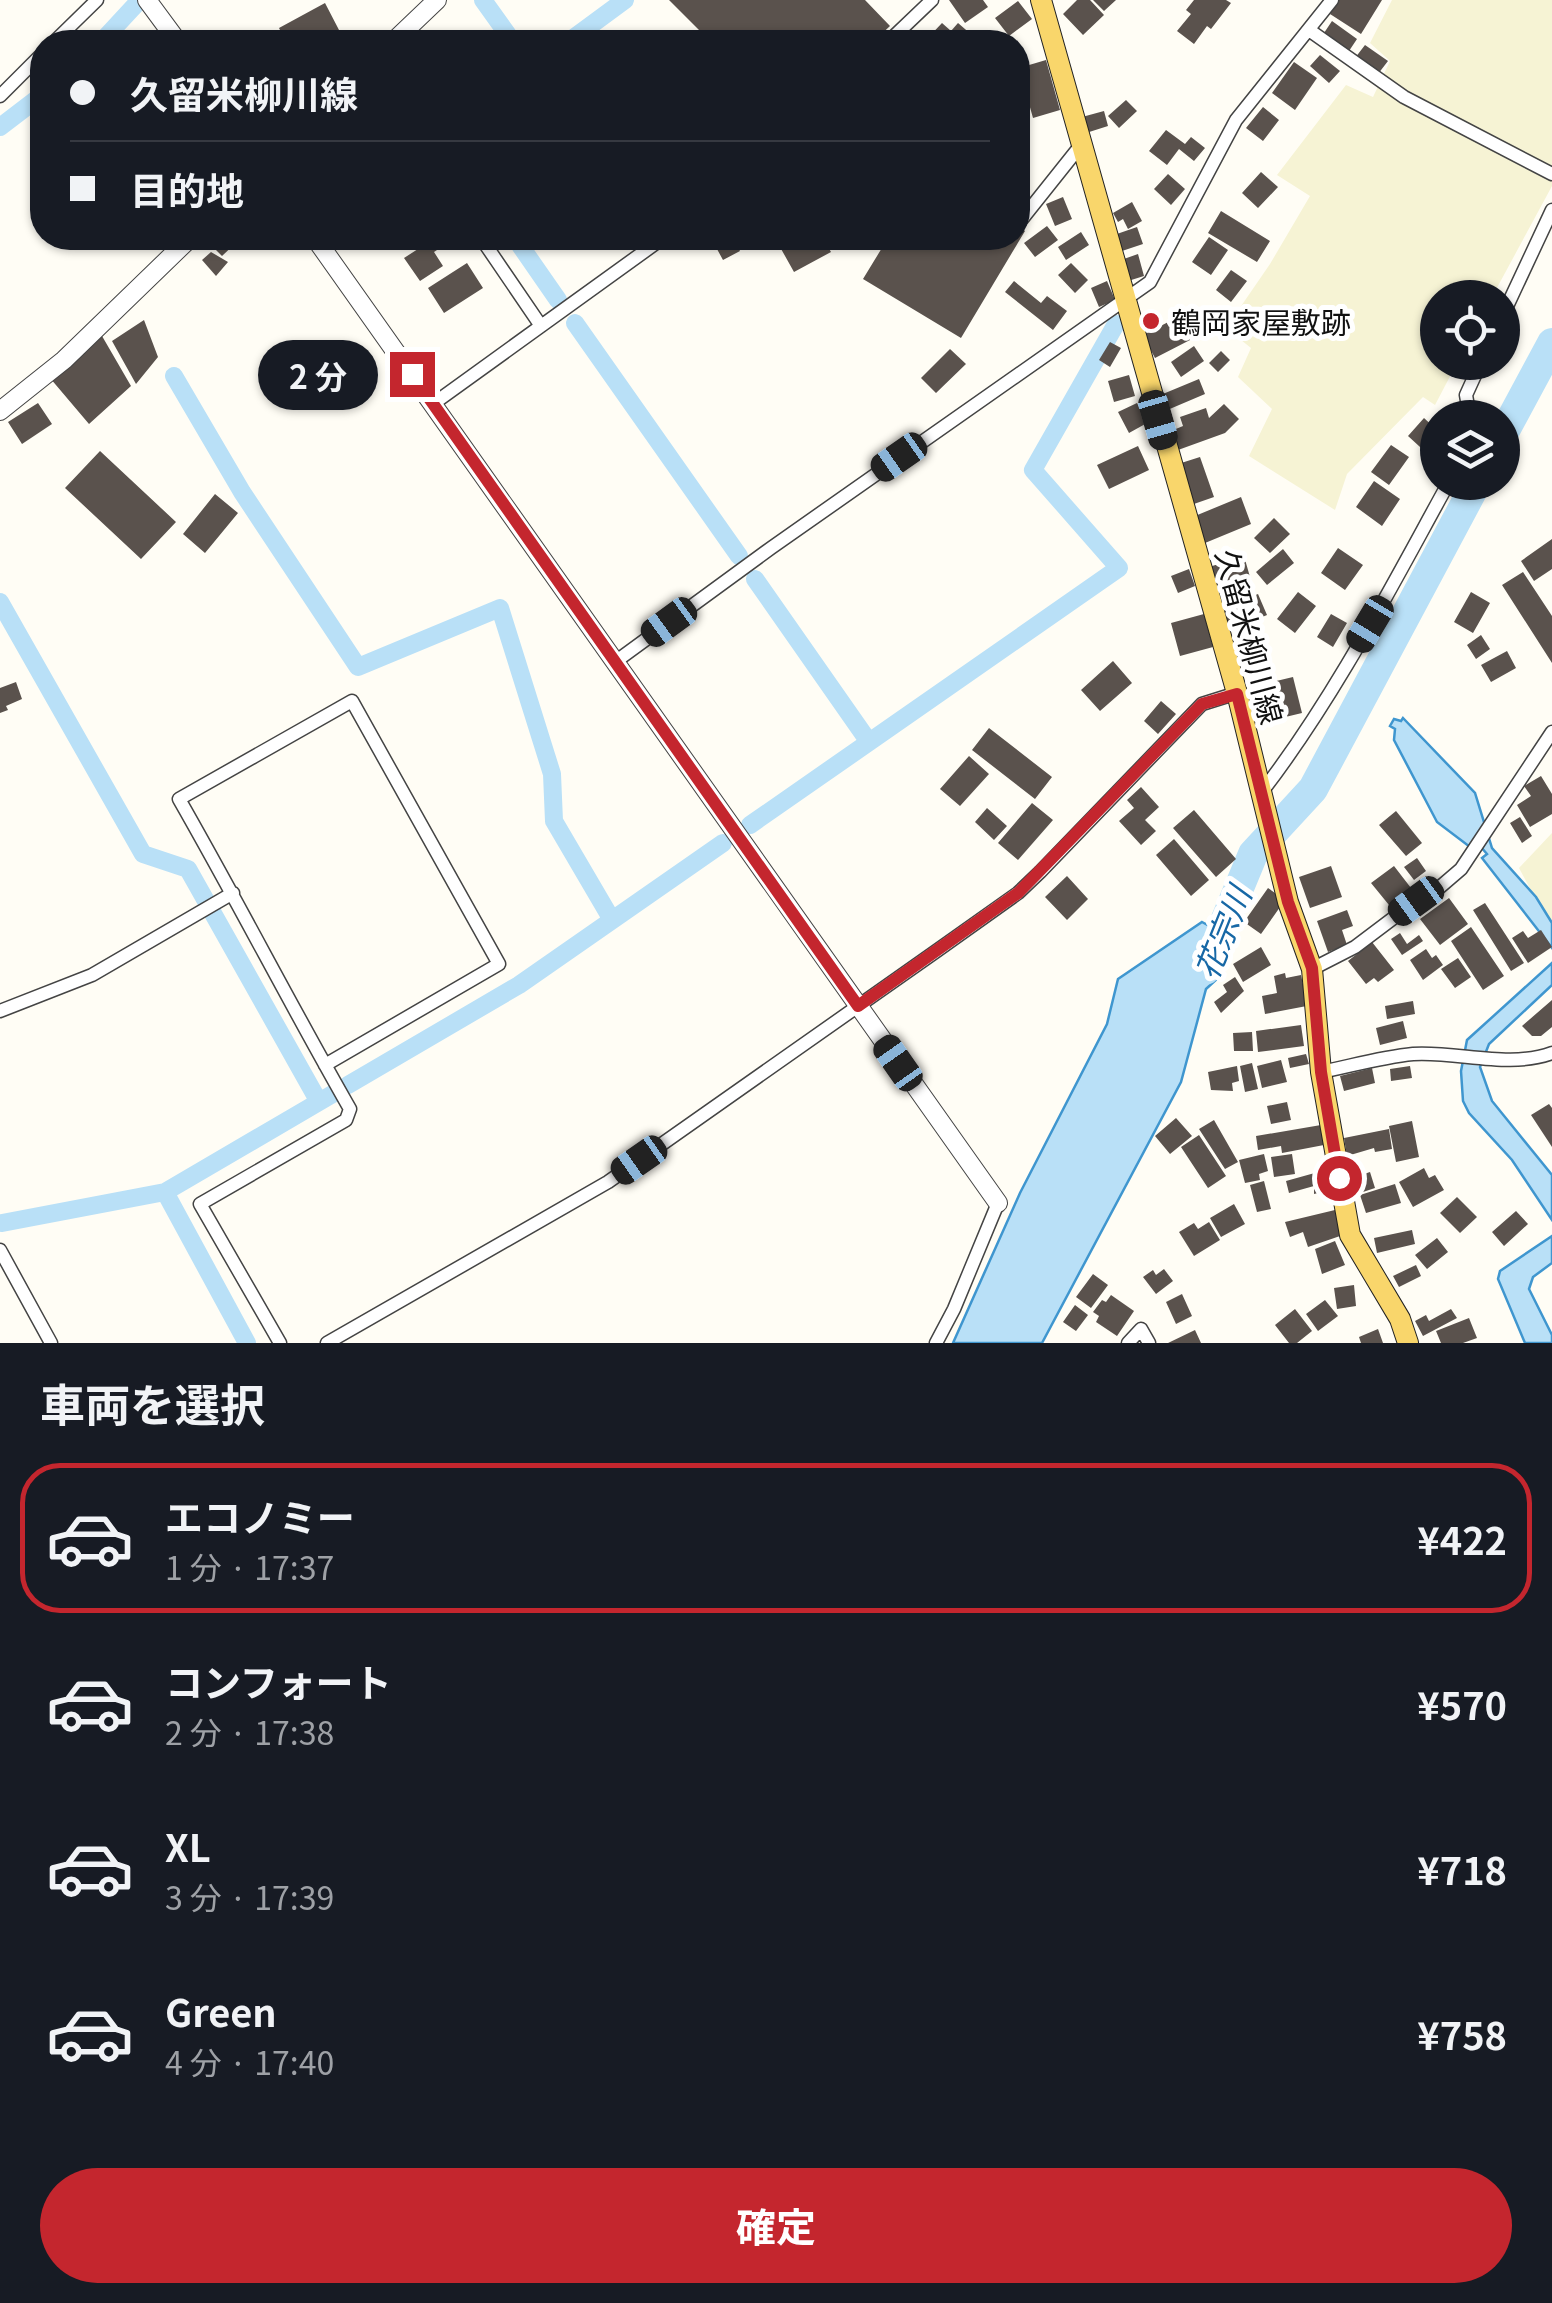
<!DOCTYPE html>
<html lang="ja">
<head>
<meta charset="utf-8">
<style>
	:root { --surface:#171b24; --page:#20242c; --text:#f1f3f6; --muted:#9ea1a6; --line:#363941; --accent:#c4262e }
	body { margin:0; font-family:Georgia,"Noto Sans JP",serif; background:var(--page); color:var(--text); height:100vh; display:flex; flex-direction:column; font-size:38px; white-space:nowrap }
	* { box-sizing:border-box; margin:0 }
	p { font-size:32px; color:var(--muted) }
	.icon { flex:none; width:55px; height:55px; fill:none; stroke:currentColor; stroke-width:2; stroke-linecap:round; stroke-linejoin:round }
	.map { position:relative; height:1343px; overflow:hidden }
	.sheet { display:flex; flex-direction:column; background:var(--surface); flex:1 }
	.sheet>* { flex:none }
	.top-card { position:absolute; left:30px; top:30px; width:1000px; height:220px; border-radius:40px; box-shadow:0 2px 8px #0004; display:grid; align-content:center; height:220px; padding:0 40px; background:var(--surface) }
	.buttons { position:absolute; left:1420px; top:280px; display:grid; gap:20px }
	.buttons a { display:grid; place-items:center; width:100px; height:100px; border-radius:50%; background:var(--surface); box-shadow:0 2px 8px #0004; font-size:50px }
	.end { position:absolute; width:45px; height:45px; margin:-22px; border:12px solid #c4262e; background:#fff; box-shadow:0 0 0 5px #fff }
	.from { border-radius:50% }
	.bubble { position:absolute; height:70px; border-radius:35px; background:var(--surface); box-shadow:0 2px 8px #0004; font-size:32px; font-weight:700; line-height:70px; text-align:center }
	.car { position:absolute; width:30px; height:60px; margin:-30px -15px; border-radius:12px; box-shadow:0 0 8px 2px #0007; background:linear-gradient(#222 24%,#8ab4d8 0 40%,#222 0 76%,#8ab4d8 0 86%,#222 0) }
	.top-card b { display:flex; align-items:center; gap:35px; height:95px; font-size:38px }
	.top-card b+b { border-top:2px solid var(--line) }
	.top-card i { width:25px; height:25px; background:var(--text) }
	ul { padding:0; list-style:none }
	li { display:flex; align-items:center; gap:30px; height:150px; margin:0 20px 15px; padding:0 20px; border:5px solid transparent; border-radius:40px }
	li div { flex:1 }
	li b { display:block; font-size:38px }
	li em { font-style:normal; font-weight:700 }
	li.active { border-color:var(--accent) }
	li>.icon { width:90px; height:90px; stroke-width:1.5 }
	h2 { padding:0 40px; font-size:45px; line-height:120px }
	.cta { display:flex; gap:20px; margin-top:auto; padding:20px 40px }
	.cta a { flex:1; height:115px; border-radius:60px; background:var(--accent); color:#fff; font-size:40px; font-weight:700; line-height:115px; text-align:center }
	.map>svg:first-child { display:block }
</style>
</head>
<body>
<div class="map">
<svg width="1552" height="1343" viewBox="0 0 1552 1343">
	<rect width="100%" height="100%" fill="#fffdf5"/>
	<path fill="#f6f3d4" d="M 1392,0 L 1552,0 L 1552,186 L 1492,297 L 1438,298 L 1438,362 L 1457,363 L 1435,405 L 1423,397 L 1347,474 L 1335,510 L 1249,456 L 1272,409 L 1238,377 L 1251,348 L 1226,328 L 1270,264 L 1310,196 L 1277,175 L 1346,85 L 1373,97 L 1390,61 L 1370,43 Z
		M 1552,833 L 1552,929 L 1519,868 Z"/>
	<path fill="#b9e0f7" stroke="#3f96cf" stroke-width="2.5" d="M 1403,718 L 1475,793 L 1492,848 L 1536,897 L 1552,923 L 1552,948 L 1482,858 L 1487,854 L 1480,846 L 1474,850 L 1437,822 L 1394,740 L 1395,729 L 1390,726 L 1394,719 L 1401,721 Z
		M 1202,922 L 1233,939 L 1219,977 L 1206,989 L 1181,1082 L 1042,1343 L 953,1343 L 1020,1193 L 1107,1024 L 1118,979 Z
		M 1552,963 L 1552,985 L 1489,1044 L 1480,1067 L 1492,1101 L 1552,1175 L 1552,1220 L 1512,1160 L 1469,1113 L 1463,1101 L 1461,1071 L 1467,1040 Z
		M 1552,1236 L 1552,1263 L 1533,1277 L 1529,1289 L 1552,1335 L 1552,1343 L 1525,1343 L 1498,1279 L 1500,1271 Z"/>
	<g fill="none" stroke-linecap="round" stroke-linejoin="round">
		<path stroke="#b9e0f7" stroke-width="18" d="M 483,0 L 513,42
			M 101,42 L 140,0
			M 568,42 L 625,0
			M 0,127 L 42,95
			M 515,238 L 558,300
			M 575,323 L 739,556
			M 174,376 L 242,492 L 358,667 L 500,608 L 552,774 L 554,821 L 612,920
			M 755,579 L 869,742
			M 0,602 L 143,854 L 188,869 L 319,1102
			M 750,825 L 1119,568 L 1033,470 L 1116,324
			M 348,1085 L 519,985 L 723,843
			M 2,1223 L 165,1192
			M 247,1343 L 165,1192 L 336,1092"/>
		<path stroke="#b9e0f7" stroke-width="30" d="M 1502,436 L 1552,343
			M 1205,970 L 1253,854 L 1313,789 L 1477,482"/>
	</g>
	<path fill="#5a524d" d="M 669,0 L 865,0 L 890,26 L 873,42 L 711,42 Z
		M 949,0 L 983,0 L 988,7 L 965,23 Z
		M 1077,0 L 1090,0 L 1104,15 L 1083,35 L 1063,14 Z
		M 1093,0 L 1116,0 L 1104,11 Z
		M 1194,0 L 1226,0 L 1231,3 L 1211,29 L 1207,26 L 1194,44 L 1177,31 L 1191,14 L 1186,10 Z
		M 1338,0 L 1382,0 L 1361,34 L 1330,14 Z
		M 1018,1 L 1032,19 L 1009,36 L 995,18 Z
		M 325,3 L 339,30 L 314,42 L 286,42 L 279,28 Z
		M 1332,21 L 1357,39 L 1349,51 L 1324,33 Z
		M 942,23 L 951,31 L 958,23 L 980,42 L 924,42 Z
		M 1365,45 L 1388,61 L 1378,74 L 1355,58 Z
		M 1320,55 L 1340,71 L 1329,83 L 1310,66 Z
		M 1046,60 L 1060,110 L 1033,118 L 1019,68 Z
		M 1294,62 L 1317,78 L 1295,110 L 1272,93 Z
		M 1126,100 L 1137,111 L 1119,128 L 1108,116 Z
		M 1263,107 L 1279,120 L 1263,141 L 1246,128 Z
		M 1104,111 L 1108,126 L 1086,133 L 1082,117 Z
		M 1166,130 L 1185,144 L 1191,137 L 1205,148 L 1194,161 L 1179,149 L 1167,165 L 1149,151 Z
		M 1261,172 L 1278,187 L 1258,208 L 1242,193 Z
		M 1168,174 L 1185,189 L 1171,205 L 1154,189 Z
		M 1063,197 L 1072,219 L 1055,226 L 1046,204 Z
		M 1132,202 L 1142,221 L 1128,229 L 1123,219 L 1118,222 L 1113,213 Z
		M 1221,211 L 1270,241 L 1257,262 L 1208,233 Z
		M 1018,226 L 1025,231 L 961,338 L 863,279 L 888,238 L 1018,238 Z
		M 1047,226 L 1058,240 L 1035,257 L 1024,243 Z
		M 1137,227 L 1143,244 L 1119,252 L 1114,235 Z
		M 1081,232 L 1089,245 L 1066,260 L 1058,247 Z
		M 1209,237 L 1228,250 L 1211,275 L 1192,262 Z
		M 204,238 L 241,238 L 222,256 Z
		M 435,238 L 442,238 L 446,244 L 434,252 L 443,266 L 420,281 L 404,258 Z
		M 711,238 L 742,238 L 735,241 L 740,251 L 723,260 Z
		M 797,238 L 823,238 L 831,252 L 794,272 L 780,247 Z
		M 211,252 L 228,262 L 216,276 L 202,260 Z
		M 1138,254 L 1144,276 L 1128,281 L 1121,260 Z
		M 467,263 L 483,288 L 444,313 L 428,288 Z
		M 1071,263 L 1088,280 L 1075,293 L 1058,275 Z
		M 1231,270 L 1247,281 L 1231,302 L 1216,290 Z
		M 1014,281 L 1041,303 L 1047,296 L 1067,311 L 1053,330 L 1005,292 Z
		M 1107,281 L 1115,300 L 1099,307 L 1091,288 Z
		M 1178,317 L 1190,340 L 1155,358 L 1143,335 Z
		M 144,320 L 158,357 L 136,384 L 112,341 Z
		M 102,336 L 131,386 L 89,424 L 50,378 Z
		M 1110,342 L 1121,348 L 1110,367 L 1099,360 Z
		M 1194,346 L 1204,361 L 1181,377 L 1171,362 Z
		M 950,349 L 966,364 L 936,393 L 921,378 Z
		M 1221,351 L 1230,360 L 1218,372 L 1209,363 Z
		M 1129,375 L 1135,396 L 1114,402 L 1108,381 Z
		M 1199,379 L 1205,394 L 1165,411 L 1158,396 Z
		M 38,403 L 52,424 L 22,444 L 8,422 Z
		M 1137,403 L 1147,423 L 1129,433 L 1118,412 Z
		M 1224,404 L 1239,419 L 1225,433 L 1178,450 L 1171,431 L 1183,426 L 1180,417 L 1206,408 L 1209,418 Z
		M 1424,418 L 1438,431 L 1438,450 L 1431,457 L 1408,436 Z
		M 1391,445 L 1409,457 L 1389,485 L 1371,472 Z
		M 1138,446 L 1149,470 L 1109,489 L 1097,465 Z
		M 100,451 L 176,522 L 141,559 L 65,488 Z
		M 1200,457 L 1214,497 L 1191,505 L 1178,464 Z
		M 1374,481 L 1400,499 L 1382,526 L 1356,507 Z
		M 215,494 L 238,513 L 205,553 L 183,534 Z
		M 1241,497 L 1251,524 L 1205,543 L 1195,516 Z
		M 1274,518 L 1290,534 L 1270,553 L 1254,538 Z
		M 1552,539 L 1552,569 L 1534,581 L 1521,561 Z
		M 1338,548 L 1363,565 L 1345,590 L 1321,573 Z
		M 1283,549 L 1294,563 L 1267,585 L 1256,572 Z
		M 1244,556 L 1250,577 L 1215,588 L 1209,567 Z
		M 1189,569 L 1195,586 L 1178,593 L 1171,576 Z
		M 1523,572 L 1552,616 L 1552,663 L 1502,585 Z
		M 1298,592 L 1316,606 L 1295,633 L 1277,619 Z
		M 1471,592 L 1490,603 L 1473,633 L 1454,622 Z
		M 1258,594 L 1267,615 L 1231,630 L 1222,609 Z
		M 1204,614 L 1213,647 L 1180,656 L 1171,623 Z
		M 1331,614 L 1347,623 L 1333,647 L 1317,637 Z
		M 1481,635 L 1490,649 L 1476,659 L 1467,645 Z
		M 1507,651 L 1516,668 L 1491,682 L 1481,665 Z
		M 1113,661 L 1132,683 L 1100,711 L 1081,690 Z
		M 1293,677 L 1302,713 L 1277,719 L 1268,683 Z
		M 16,682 L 22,699 L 6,706 L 8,710 L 0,713 L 0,688 Z
		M 1161,701 L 1176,714 L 1158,734 L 1144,721 Z
		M 989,728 L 1052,777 L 1035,799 L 972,750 Z
		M 969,756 L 989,774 L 960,806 L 940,789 Z
		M 1541,776 L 1552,794 L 1552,814 L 1530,827 L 1517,805 L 1531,796 L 1524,786 Z
		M 1141,787 L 1159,807 L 1145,820 L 1156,831 L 1141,845 L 1119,821 L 1134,808 L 1127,800 Z
		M 1032,803 L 1053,820 L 1018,860 L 998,843 Z
		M 987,808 L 1007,826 L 994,840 L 975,822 Z
		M 1194,810 L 1236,859 L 1216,877 L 1173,828 Z
		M 1396,811 L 1422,843 L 1406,856 L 1379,825 Z
		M 1520,817 L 1532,836 L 1522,843 L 1510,823 Z
		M 1174,839 L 1209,880 L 1191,896 L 1156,855 Z
		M 1417,858 L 1426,871 L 1414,880 L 1404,867 Z
		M 1331,866 L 1342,897 L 1310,908 L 1299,877 Z
		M 1394,866 L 1411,888 L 1389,905 L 1371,883 Z
		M 1067,876 L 1088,899 L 1067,920 L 1045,897 Z
		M 1268,888 L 1285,900 L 1261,934 L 1244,922 Z
		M 1449,898 L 1468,924 L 1440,945 L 1420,919 Z
		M 1485,903 L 1524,963 L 1511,971 L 1473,910 Z
		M 1347,910 L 1353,926 L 1342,930 L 1347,945 L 1328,952 L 1317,921 Z
		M 1471,927 L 1504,976 L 1483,990 L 1451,941 Z
		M 1541,930 L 1552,947 L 1528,963 L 1512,938 L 1523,931 L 1528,938 Z
		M 1400,933 L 1407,944 L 1419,935 L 1423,941 L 1402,955 L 1391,939 Z
		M 1372,942 L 1394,970 L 1378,982 L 1374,978 L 1366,984 L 1348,961 Z
		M 1261,947 L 1271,965 L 1243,982 L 1233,964 Z
		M 1426,949 L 1432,958 L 1436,955 L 1443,965 L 1423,980 L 1410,960 Z
		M 1458,958 L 1471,977 L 1455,988 L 1441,969 Z
		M 1285,973 L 1286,978 L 1301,975 L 1304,989 L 1308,988 L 1312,1005 L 1265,1014 L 1262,996 L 1277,993 L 1274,976 Z
		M 1235,977 L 1244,991 L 1221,1013 L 1214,1002 L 1227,992 L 1223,985 Z
		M 1552,1000 L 1552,1027 L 1541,1036 L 1532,1036 L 1522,1026 Z
		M 1413,1001 L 1415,1014 L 1387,1019 L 1385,1006 Z
		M 1403,1021 L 1407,1038 L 1380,1045 L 1376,1028 Z
		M 1301,1025 L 1304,1046 L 1258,1052 L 1256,1031 Z
		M 1252,1032 L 1253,1051 L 1234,1051 L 1233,1033 Z
		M 1306,1054 L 1309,1064 L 1290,1068 L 1288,1058 Z
		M 1281,1060 L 1287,1082 L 1262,1088 L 1257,1066 Z
		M 1252,1063 L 1258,1089 L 1245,1092 L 1240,1066 Z
		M 1237,1066 L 1239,1081 L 1232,1083 L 1233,1091 L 1211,1090 L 1208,1072 Z
		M 1410,1066 L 1412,1078 L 1391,1081 L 1390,1069 Z
		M 1372,1068 L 1375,1083 L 1344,1091 L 1340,1076 Z
		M 1287,1102 L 1291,1120 L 1271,1124 L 1267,1106 Z
		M 1549,1104 L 1552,1108 L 1552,1147 L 1531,1115 Z
		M 1176,1118 L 1192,1136 L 1170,1154 L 1155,1136 Z
		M 1214,1120 L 1238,1162 L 1225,1169 L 1199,1129 Z
		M 1412,1121 L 1419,1157 L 1396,1162 L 1389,1126 Z
		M 1321,1125 L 1324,1145 L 1282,1153 L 1281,1146 L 1258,1150 L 1256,1136 Z
		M 1389,1129 L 1392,1149 L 1375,1152 L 1374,1148 L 1347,1156 L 1344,1138 Z
		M 1199,1135 L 1226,1176 L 1208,1188 L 1181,1147 Z
		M 1264,1154 L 1268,1171 L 1259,1174 L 1260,1180 L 1245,1183 L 1239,1160 Z
		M 1292,1154 L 1295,1174 L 1274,1177 L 1271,1157 Z
		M 1424,1168 L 1429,1178 L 1435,1175 L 1444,1190 L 1413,1207 L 1399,1182 Z
		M 1329,1169 L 1335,1189 L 1314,1194 L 1314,1186 L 1289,1193 L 1286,1181 Z
		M 1370,1172 L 1375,1188 L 1354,1195 L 1349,1179 Z
		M 1264,1181 L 1271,1209 L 1257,1212 L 1250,1185 Z
		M 1395,1184 L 1401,1203 L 1366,1213 L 1360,1195 Z
		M 1457,1197 L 1477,1217 L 1460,1233 L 1440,1213 Z
		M 1234,1204 L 1245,1224 L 1221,1237 L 1210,1218 Z
		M 1335,1210 L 1343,1235 L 1308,1247 L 1303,1232 L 1290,1237 L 1285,1222 Z
		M 1516,1211 L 1528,1224 L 1504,1246 L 1492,1232 Z
		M 1209,1222 L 1220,1240 L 1194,1256 L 1179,1232 L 1194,1223 L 1198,1229 Z
		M 1412,1230 L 1415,1244 L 1377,1253 L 1374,1238 Z
		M 1437,1238 L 1448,1252 L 1427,1269 L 1415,1255 Z
		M 1335,1241 L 1345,1265 L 1322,1274 L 1315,1249 Z
		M 1416,1265 L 1421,1276 L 1399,1287 L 1393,1276 Z
		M 1164,1269 L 1173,1281 L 1156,1294 L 1143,1277 L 1153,1270 L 1156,1275 Z
		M 1093,1274 L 1108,1285 L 1091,1308 L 1076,1297 Z
		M 1354,1285 L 1356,1306 L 1337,1309 L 1334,1288 Z
		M 1182,1294 L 1192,1316 L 1176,1324 L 1166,1302 Z
		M 1111,1295 L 1134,1311 L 1117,1336 L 1096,1322 L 1099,1316 L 1093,1312 L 1102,1300 L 1106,1302 Z
		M 1325,1300 L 1338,1316 L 1318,1331 L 1306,1314 Z
		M 1075,1305 L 1088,1315 L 1076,1331 L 1063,1322 Z
		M 1295,1309 L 1312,1331 L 1297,1343 L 1289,1343 L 1275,1325 Z
		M 1451,1309 L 1457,1318 L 1423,1336 L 1415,1321 L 1426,1315 L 1429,1321 Z
		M 1469,1318 L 1477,1338 L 1463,1343 L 1441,1343 L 1436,1331 Z
		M 1378,1329 L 1383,1343 L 1361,1343 L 1359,1337 Z
		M 1195,1330 L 1201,1343 L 1168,1343 Z"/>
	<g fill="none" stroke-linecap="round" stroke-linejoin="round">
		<g stroke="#444" stroke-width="15">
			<path id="minor" d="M 1309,30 L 1404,97 L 1552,174
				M 54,42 L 97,0
				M 888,42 L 932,0
				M 0,96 L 42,54
				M 1018,216 L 1022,219 L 1081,145
				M 481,238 L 541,326
				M 1502,317 L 1552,210
				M 433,404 L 663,238
				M 1470,418 L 1466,395 L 1481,362
				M 615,662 L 771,548 L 1150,282 L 1236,120 L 1332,0
				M 1261,793 C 1335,697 1390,589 1449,482
				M 1312,969 L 1355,947 L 1416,901 L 1440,887 L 1461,869 L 1552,732
				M 0,1011 L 92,975 L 233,893
				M 1321,1072 C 1351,1066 1382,1057 1413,1054 C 1458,1051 1509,1069 1552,1053
				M 0,1250 L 51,1343
				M 280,1343 L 200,1204 L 346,1120 L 350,1109 C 291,1006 238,902 179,799 L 352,701 L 499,964 L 325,1065
				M 327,1343 L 608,1182 L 935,952 L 1018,893 L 1040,872 L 1202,704 L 1237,693
				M 936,1343 L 954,1309 L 998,1203
				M 1128,1343 L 1141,1329 L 1149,1343"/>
		</g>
		<g stroke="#444" stroke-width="20">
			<path id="tertiary" d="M 147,0 L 178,42
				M 393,42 L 437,0
				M 315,238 L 998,1203
				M 0,411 L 64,360 L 190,238"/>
		</g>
		<g stroke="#222" stroke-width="22">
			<path id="primary" d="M 1041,0 L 1237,693 L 1288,902 L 1312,969 L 1321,1072 L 1350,1235 L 1400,1319 L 1408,1343"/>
		</g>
		<use href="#minor" stroke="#fff" stroke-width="12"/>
		<use href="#tertiary" stroke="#fff" stroke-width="18"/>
		<use href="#primary" stroke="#f9d66b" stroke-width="20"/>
	</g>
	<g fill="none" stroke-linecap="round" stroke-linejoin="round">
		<path stroke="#c4262e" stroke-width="12" d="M 412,374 L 858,1006 L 1018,893 L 1202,704 L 1237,694 L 1288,902 L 1312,968 L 1321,1072 L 1339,1178"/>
	</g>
	<circle fill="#c4262e" stroke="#fff" stroke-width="4" cx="1151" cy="321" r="10"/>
	<g text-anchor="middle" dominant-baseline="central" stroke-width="10" stroke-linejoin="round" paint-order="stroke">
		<g font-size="30" fill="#111" stroke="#fff" text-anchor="start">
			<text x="1171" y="321">鶴岡家屋敷跡</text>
		</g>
		<g font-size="30" fill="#111" stroke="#fff">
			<text transform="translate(1251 636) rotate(75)">久留米柳川線</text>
		</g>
		<g font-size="32" font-style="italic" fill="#1768a6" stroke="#fff">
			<text transform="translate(1221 932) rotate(-68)">花宗川</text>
		</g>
	</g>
</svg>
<div class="buttons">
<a><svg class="icon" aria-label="locate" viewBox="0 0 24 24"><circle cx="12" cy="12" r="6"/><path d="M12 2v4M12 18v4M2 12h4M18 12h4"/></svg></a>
<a><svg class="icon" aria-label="layers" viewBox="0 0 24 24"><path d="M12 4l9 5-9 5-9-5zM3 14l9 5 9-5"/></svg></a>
</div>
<i class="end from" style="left:1339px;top:1178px"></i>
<i class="end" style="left:412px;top:374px"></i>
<div class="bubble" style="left:258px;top:340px;width:120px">2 分</div>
<i class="car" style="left:1158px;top:420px;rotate:164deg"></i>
<i class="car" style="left:899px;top:457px;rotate:235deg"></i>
<i class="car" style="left:669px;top:622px;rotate:234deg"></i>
<i class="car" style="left:1370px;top:624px;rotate:211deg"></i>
<i class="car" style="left:1416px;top:901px;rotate:234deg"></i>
<i class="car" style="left:898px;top:1063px;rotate:325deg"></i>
<i class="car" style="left:639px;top:1160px;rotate:235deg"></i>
<div class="top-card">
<b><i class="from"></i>久留米柳川線</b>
<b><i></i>目的地</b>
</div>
</div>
<section class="sheet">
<h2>車両を選択</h2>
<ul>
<li class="active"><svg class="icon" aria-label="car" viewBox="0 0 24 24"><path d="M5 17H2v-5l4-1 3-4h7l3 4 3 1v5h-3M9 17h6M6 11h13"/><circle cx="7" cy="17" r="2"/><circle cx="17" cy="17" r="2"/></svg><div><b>エコノミー</b><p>1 分 · 17:37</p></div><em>¥422</em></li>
<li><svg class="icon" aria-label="car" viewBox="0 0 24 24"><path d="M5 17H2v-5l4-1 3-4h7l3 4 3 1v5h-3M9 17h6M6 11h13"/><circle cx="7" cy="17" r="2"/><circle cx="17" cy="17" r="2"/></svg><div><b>コンフォート</b><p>2 分 · 17:38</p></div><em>¥570</em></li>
<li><svg class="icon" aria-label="car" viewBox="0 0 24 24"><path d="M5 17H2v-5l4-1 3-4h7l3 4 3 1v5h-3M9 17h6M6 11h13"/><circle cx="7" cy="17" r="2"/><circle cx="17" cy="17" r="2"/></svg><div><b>XL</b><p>3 分 · 17:39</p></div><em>¥718</em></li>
<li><svg class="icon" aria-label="car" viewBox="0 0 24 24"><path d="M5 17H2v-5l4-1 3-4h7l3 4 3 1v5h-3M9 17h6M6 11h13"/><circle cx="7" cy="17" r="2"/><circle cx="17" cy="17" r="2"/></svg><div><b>Green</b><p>4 分 · 17:40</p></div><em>¥758</em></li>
</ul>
<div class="cta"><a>確定</a></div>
</section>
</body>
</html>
